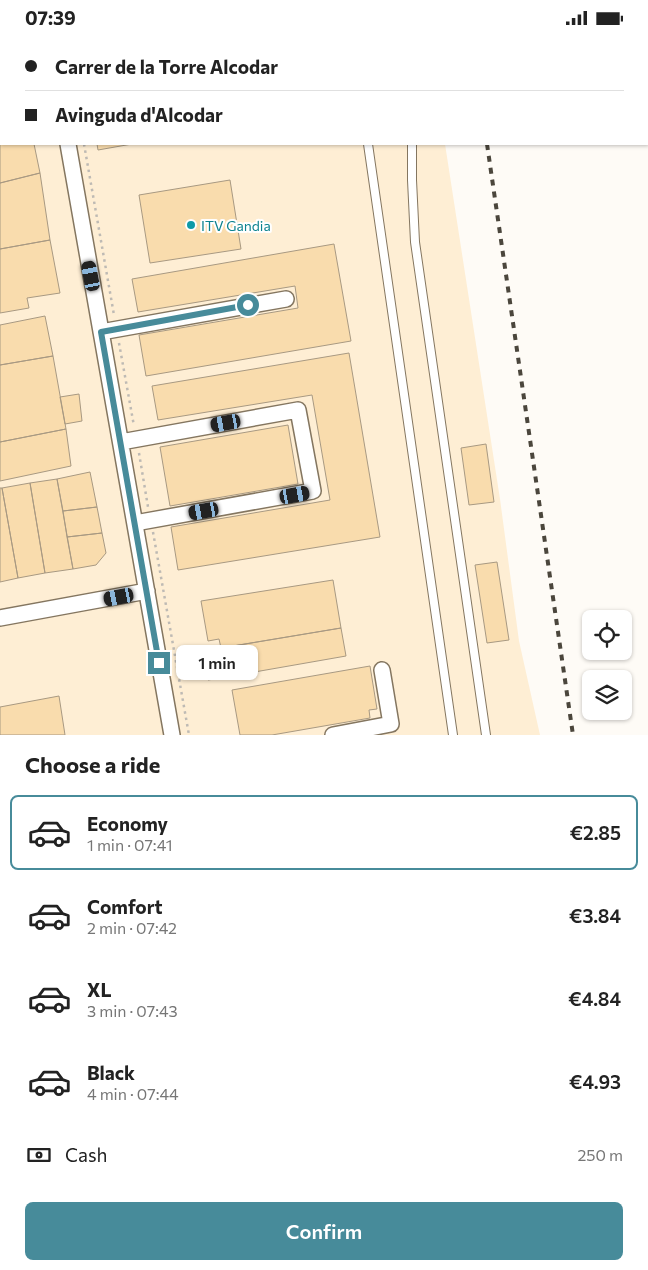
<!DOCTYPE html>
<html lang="en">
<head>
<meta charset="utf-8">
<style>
	:root { --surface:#fff; --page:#f6f6f6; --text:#222; --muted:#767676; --line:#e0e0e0; --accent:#478b9a }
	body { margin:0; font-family:Commissioner,sans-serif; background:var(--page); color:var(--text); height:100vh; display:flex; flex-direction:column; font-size:19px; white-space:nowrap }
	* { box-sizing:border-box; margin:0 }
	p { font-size:16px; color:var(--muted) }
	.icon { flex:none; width:28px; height:28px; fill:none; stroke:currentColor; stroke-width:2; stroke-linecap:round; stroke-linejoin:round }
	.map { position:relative; height:700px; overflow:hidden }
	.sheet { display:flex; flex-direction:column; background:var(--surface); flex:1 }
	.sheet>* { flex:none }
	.guide { position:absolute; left:0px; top:0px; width:649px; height:110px; box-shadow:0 1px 4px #0004; display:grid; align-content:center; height:110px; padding:0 25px; background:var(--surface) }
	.fabs { position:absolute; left:582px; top:575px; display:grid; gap:10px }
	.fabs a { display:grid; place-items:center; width:50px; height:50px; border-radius:8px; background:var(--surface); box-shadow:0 1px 4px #0004; font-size:25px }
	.end { position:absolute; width:22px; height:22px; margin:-11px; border:6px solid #478b9a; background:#fff; box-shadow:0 0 0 2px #fff }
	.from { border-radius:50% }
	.bubble { position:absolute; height:35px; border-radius:8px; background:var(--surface); box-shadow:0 1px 4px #0004; font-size:16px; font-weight:600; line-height:35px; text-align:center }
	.car { position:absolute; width:15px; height:30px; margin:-15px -8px; border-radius:6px; box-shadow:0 0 4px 1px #0007; background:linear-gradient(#222 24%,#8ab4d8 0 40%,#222 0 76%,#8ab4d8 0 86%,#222 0) }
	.guide b { display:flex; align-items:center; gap:18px; height:48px; font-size:19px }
	.guide b+b { border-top:1px solid var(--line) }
	.guide i { width:12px; height:12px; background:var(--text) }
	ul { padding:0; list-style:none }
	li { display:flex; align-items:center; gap:15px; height:75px; margin:0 10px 8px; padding:0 15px; border:2px solid transparent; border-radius:8px }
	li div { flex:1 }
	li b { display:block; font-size:19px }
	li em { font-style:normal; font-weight:600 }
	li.current { border-color:var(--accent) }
	li>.icon { width:45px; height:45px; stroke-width:1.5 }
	h2 { padding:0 25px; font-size:22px; line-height:60px }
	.pay { display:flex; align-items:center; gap:12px; height:55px; padding:0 25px; font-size:19px }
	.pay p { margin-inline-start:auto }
	.primary-button { display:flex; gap:10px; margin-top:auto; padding:10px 25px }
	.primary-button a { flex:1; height:58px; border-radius:8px; background:var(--accent); color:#fff; font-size:20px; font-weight:600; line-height:58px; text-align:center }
	.status { display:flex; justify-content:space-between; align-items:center; height:35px; padding:0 25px; background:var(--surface); direction:ltr }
	.status svg { height:14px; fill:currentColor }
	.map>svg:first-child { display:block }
</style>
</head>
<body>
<div class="status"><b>07:39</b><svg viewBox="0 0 49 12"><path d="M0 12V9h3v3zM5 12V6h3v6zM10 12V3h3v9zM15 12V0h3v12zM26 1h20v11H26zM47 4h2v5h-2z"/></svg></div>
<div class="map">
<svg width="648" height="700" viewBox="0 0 648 700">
	<rect width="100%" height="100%" fill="#fefbf6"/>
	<path fill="#feeed4" d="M 0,0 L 429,0 L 429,1 L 1,1 L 1,109 L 445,109 L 500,464 L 519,606 L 540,700 L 0,700 Z"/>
	<path fill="#f9dcad" stroke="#a89982" d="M 0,0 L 5,1 L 1,1 L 0,75 Z
		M 78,0 L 162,0 L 162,1 L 78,1 Z
		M 0,74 L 1,74 L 1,109 L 34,109 L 40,138 L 0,148 Z
		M 97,109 L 132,109 L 98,115 Z
		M 40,138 L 50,205 L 0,214 L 0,148 Z
		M 230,145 L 241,214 L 150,228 L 139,160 Z
		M 50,205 L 60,258 L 27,263 L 29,273 L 0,278 L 0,214 Z
		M 334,209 L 351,306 L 146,341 L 139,300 L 298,273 L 295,251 L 138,277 L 132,244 Z
		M 45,281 L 53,321 L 0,330 L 0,290 Z
		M 349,318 L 380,502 L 178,535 L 171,492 L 330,465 L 312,360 L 158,385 L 152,351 Z
		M 53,321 L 66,394 L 0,407 L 0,330 Z
		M 79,359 L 82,386 L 65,389 L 60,362 Z
		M 288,390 L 298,449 L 170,471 L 160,412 Z
		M 66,394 L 71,431 L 0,446 L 0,407 Z
		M 486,409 L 494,467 L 469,470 L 461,413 Z
		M 90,437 L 97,472 L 63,476 L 57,444 Z
		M 57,444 L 73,534 L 45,538 L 30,448 Z
		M 30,448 L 45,538 L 18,543 L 2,453 Z
		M 0,453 L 2,453 L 18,543 L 0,547 Z
		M 97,472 L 102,498 L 67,502 L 63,476 Z
		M 102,498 L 106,518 L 96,530 L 73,534 L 67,502 Z
		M 497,527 L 509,605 L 487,608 L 475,530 Z
		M 333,545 L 341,593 L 221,613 L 219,604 L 208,606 L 201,566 Z
		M 341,593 L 346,621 L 226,642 L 221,613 Z
		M 221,613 L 226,642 L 208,645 L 203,616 Z
		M 370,631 L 377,674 L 369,675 L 370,683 L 272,700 L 240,700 L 232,655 Z
		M 59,661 L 65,700 L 0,700 L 0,672 Z"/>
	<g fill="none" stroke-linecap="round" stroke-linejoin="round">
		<g stroke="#847660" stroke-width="10">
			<path id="service" d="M 368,109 L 453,700
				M 412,109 L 412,145 L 415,207 L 486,700"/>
		</g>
		<g stroke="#847660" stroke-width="18">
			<path id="minor" d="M 49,0 L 49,1
				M 68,109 L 172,700
				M 101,297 L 286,264
				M 121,407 L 298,375 L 313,456 L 135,488
				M 0,583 L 147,556
				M 333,700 L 391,689 L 382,635"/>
		</g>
		<path stroke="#bebab4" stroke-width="2.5" stroke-dasharray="2.5 4" stroke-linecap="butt" d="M 65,0 L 65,1
			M 503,0 L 504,1
			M 84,109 L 114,280
			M 119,308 L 134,391
			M 139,418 L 148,472
			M 153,497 L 189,700"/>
		<use href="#service" stroke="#fff" stroke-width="8"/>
		<use href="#minor" stroke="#fff" stroke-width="15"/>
		<path stroke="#4b463c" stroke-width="4" stroke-dasharray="6 6" stroke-linecap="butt" d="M 471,0 L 471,1
			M 487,109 L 573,700"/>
	</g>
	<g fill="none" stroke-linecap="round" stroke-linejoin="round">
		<path stroke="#478b9a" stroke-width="6" d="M 159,628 L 101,297 L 248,270"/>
	</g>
	<circle fill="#0f9aa8" stroke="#fff" stroke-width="2" cx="191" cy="190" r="5"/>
	<g text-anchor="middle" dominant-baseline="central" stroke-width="4" stroke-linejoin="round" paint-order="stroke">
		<g font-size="14" fill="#0d838f" stroke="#fff" text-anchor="start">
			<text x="201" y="190">ITV Gandia</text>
		</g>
	</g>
</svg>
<div class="fabs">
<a><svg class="icon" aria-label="locate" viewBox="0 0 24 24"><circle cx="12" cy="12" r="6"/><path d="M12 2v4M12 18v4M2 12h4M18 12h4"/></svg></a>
<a><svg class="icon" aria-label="layers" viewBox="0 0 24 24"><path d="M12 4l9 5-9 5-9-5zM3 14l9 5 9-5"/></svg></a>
</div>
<i class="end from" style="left:248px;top:270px"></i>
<i class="end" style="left:159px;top:628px"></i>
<div class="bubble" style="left:176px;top:610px;width:82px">1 min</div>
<i class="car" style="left:91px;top:241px;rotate:349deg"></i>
<i class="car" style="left:226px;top:388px;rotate:260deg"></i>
<i class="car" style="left:295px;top:460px;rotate:80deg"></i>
<i class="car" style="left:204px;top:476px;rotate:260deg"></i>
<i class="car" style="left:119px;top:562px;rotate:259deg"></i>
<div class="guide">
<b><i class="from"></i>Carrer de la Torre Alcodar</b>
<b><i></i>Avinguda d'Alcodar</b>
</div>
</div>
<section class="sheet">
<h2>Choose a ride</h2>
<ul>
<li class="current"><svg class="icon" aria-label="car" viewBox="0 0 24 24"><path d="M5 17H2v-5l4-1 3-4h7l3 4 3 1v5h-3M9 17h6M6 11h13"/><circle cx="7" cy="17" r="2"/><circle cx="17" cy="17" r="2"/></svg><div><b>Economy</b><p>1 min · 07:41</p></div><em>€2.85</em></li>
<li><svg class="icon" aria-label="car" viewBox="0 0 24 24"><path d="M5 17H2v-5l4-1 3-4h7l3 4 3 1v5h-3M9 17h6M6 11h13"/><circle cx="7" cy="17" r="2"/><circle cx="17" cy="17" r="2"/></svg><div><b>Comfort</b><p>2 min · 07:42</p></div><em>€3.84</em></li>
<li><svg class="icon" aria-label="car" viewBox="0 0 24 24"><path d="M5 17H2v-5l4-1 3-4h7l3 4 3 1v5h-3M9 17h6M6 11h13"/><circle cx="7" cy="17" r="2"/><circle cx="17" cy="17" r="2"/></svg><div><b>XL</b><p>3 min · 07:43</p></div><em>€4.84</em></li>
<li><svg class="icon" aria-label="car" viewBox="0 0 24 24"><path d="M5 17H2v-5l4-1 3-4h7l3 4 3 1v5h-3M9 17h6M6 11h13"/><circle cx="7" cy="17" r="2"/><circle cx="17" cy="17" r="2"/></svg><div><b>Black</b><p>4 min · 07:44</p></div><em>€4.93</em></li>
</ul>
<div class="pay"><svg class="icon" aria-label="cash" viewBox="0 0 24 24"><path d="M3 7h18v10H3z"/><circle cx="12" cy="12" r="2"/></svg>Cash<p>250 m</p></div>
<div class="primary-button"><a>Confirm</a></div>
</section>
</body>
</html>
